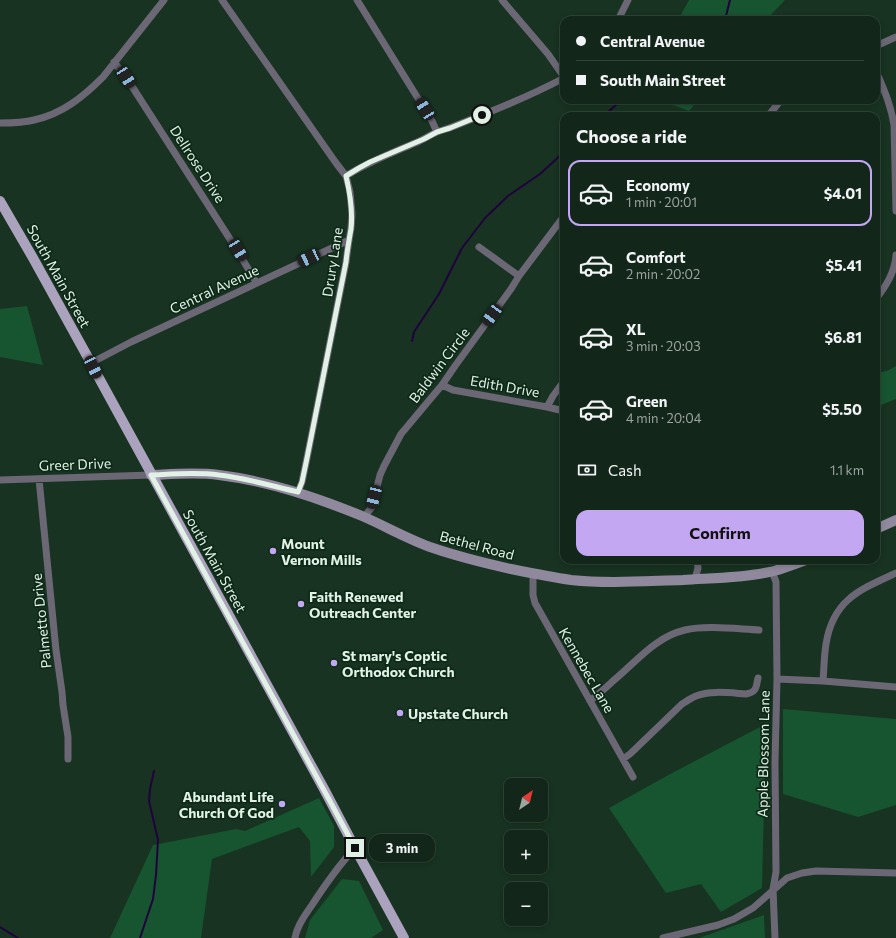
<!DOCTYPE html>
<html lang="en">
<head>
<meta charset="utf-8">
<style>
	:root { --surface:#122619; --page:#1f3226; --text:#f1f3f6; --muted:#9ca5a2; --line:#314338; --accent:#c3a7f2 }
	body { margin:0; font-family:Commissioner,sans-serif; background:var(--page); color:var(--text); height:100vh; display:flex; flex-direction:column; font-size:15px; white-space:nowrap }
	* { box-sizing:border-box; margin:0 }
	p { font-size:13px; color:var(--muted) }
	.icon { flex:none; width:22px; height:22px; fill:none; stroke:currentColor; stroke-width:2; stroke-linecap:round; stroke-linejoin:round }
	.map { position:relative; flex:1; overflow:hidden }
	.sheet { position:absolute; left:560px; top:112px; width:320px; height:452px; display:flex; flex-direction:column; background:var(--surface); border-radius:12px; box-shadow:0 2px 6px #0003,0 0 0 1px var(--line) }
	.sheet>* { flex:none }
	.banner { position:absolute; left:560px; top:16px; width:320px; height:88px; border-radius:12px; box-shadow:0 2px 6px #0003,0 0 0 1px var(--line); display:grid; align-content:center; height:88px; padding:0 16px; background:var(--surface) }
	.needle { width:26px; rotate:35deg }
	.controls { position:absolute; left:504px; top:778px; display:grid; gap:8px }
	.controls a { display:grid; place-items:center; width:44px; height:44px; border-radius:8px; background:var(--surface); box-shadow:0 2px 6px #0003,0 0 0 1px var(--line); font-size:20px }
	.end { position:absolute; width:18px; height:18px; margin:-9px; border:5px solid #e1f1e5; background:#111; box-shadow:0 0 0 2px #111 }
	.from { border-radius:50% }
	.bubble { position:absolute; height:28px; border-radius:12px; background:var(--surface); box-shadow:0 2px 6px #0003,0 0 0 1px var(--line); font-size:13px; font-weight:700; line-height:28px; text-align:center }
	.car { position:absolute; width:12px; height:24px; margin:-12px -6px; border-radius:5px; box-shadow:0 0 3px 1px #0007; background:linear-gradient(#222 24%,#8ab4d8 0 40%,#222 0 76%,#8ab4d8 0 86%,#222 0) }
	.banner b { display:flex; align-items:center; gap:14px; height:38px; font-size:15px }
	.banner b+b { border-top:1px solid var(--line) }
	.banner i { width:10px; height:10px; background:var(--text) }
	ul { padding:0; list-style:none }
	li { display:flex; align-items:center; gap:12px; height:66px; margin:0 8px 6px; padding:0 8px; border:2px solid transparent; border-radius:12px }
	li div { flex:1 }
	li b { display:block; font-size:15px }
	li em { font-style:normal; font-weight:700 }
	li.current { border-color:var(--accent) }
	li>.icon { width:36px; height:36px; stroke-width:1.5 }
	h2 { padding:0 16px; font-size:18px; line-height:48px }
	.pay { display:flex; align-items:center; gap:10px; height:44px; padding:0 16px; font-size:15px }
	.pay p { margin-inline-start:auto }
	.primary-button { display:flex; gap:8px; margin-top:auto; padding:8px 16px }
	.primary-button a { flex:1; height:46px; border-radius:12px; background:var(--accent); color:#111; font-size:16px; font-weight:700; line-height:46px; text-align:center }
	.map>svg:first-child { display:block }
</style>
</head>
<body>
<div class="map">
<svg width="896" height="938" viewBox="0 0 896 938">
	<rect width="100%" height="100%" fill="#183321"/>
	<path fill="#175430" d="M 689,0 L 785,0 L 766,20 L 678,20 Z
		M 642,100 L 698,100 L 689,111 L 668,103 L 652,104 Z
		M 27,306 L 43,365 L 0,357 L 0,309 Z
		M 896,366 L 896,399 L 876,407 L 876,373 L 887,371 Z
		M 783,709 L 896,719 L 896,805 L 858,817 L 783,794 Z
		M 762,726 L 765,762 L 762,888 L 721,912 L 701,884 L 666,893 L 609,808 L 672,773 Z
		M 319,798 L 334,826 L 334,847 L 311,877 L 310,841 L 299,827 L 212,859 L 201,938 L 110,938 L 153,845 L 236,829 L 245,831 Z
		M 342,879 L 359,881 L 383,930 L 371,938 L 305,938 L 310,920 Z
		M 764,915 L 765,938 L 699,938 Z"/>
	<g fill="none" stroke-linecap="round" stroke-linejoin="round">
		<path stroke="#20033c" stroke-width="2" d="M 725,20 L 730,0
			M 604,116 L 621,100
			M 412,341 L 414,332 L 439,294 L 462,248 L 485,218 L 508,196 L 540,174 L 564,152
			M 0,927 L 18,938
			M 140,938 L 153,899 L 156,875 L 158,840 L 149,801 L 150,789 L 154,771"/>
		<path stroke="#6c6775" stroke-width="7" d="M 222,0 L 336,163 L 346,176 L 350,192 L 352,214 L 351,228 L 349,240 L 346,262 L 307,458 L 302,482 L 298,492
			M 357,0 L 432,121 L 437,132
			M 502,0 L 548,54 L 564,77
			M 618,20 L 628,0
			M 876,46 L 896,37
			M 114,62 L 126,77 L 237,250 L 256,282
			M 876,71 C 884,90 891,105 894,125 L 896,211
			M 768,116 L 781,100
			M 0,123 C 12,123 23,123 34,120 C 62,114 83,97 103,77 L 164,0
			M 346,176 C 368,162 392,153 415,143 C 423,140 430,135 437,132 C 442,130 447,129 452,127 C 490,112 528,97 564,78
			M 479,247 L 519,276
			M 876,299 C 886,286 895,272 896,255
			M 91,363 L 131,342 L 349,240
			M 442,385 L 453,390 L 547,407 L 564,411
			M 547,407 L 553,396 L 564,381
			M 39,479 L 56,650 L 62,692 L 63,705 L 68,737 L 68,759
			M 0,480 L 151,475
			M 364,517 L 372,507 L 380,475 L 384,466 L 401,434 L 442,385 L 455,366 L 511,289 L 519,276 L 564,216
			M 772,571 L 776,582 L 777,679 L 775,762 L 776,872 L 773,889 L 775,938
			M 532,573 L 533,578 L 533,595 L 535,603 L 633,777
			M 695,579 L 698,568 L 697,560
			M 777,679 L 823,681 L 896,687
			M 823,681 C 824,669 824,656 826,644 C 833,600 859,590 896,573
			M 590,701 C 597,695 606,688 613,681 C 636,662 655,637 685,630 C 706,625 737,629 759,630
			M 623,759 L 630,754 L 682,704 C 687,701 691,698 696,696 C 710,690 731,693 746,694 C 757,692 756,687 758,678
			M 295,938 C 297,926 305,915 312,905 C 325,885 338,866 355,848
			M 663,938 L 718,925 L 734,919 L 753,908 L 787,878 L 802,873 L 816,871 L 896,873"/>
		<path stroke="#90889d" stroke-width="10" d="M 151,475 C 174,474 196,472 219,475 C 268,481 316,497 362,516 C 385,526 406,538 430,547 C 456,556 484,563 511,569 C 531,573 551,577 571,580 C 608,584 646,581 683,580 C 712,578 745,578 774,571 C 785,568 795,564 806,560
			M 876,529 L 896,520"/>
		<path stroke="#aba2bd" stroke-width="10" d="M 0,201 L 33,258 L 91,363 L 99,378 L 324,789 L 355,848 L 404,938"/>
	</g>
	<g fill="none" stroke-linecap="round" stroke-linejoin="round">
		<path stroke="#e1f1e5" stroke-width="5" d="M 355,848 L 331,803 L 151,475 C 174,474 197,472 219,475 C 246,478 272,486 298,492 L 302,482 L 307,458 L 346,262 C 347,251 349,240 351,229 C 353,211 350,193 346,176 L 359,168 L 370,162 L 424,139 L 437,132 L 450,128 L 482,115"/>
	</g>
	<g fill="#c3a7f2" stroke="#0d2918" stroke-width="1.5">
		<circle cx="273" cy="551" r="4"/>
		<circle cx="301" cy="604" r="4"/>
		<circle cx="334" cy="663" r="4"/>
		<circle cx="400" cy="713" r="4"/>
		<circle cx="282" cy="804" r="4"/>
	</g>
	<g text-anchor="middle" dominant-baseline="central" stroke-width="3.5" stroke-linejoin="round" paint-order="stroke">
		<g font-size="14" fill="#e1f1e5" stroke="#0d2918">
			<text transform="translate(198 164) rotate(57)">Dellrose Drive</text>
			<text transform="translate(332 262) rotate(-81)">Drury Lane</text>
			<text transform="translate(59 276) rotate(61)">South Main Street</text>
			<text transform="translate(214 289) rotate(-25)">Central Avenue</text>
			<text transform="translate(439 365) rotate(-53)">Baldwin Circle</text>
			<text transform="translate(505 386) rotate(10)">Edith Drive</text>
			<text transform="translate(75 464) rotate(-2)">Greer Drive</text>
			<text transform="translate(477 545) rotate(15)">Bethel Road</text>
			<text transform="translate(215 561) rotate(61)">South Main Street</text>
			<text transform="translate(41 621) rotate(-96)">Palmetto Drive</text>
			<text transform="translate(587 670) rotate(60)">Kennebec Lane</text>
			<text transform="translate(763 754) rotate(-89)">Apple Blossom Lane</text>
		</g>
		<g font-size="14" font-weight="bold" fill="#e1f1e5" stroke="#0d2918" text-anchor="start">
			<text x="281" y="543">Mount<tspan x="281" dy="16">Vernon Mills</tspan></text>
			<text x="309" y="596">Faith Renewed<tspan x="309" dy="16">Outreach Center</tspan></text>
			<text x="342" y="655">St mary's Coptic<tspan x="342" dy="16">Orthodox Church</tspan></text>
			<text x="408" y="713">Upstate Church</text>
			<text x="274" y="796" text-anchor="end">Abundant Life<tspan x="274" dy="16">Church Of God</tspan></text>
		</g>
	</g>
</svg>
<div class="controls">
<a><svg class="needle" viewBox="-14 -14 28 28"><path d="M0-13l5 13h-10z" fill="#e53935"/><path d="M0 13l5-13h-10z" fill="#9ca5a2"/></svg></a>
<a>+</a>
<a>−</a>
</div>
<i class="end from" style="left:482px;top:115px"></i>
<i class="end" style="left:355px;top:848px"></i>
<div class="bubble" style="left:369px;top:834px;width:66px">3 min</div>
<i class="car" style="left:126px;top:77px;rotate:147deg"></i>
<i class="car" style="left:425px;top:109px;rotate:328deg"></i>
<i class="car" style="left:238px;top:250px;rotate:149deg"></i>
<i class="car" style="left:309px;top:258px;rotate:245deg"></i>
<i class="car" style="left:492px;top:315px;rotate:216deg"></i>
<i class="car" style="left:93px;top:367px;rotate:154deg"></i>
<i class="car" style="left:374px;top:497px;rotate:194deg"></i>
<div class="banner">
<b><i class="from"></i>Central Avenue</b>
<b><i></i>South Main Street</b>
</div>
<section class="sheet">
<h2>Choose a ride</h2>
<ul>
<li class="current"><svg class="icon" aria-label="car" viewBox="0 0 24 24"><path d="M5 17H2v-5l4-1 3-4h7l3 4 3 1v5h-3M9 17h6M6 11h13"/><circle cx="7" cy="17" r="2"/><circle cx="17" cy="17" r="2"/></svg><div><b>Economy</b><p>1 min · 20:01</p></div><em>$4.01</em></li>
<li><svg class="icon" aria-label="car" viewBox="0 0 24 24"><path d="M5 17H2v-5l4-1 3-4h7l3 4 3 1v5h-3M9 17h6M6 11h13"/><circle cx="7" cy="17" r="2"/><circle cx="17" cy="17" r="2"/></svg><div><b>Comfort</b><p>2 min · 20:02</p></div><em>$5.41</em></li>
<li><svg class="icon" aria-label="car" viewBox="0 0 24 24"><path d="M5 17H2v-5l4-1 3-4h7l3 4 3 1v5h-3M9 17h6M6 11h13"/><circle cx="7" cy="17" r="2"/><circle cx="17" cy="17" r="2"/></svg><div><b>XL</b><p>3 min · 20:03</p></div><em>$6.81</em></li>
<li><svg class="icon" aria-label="car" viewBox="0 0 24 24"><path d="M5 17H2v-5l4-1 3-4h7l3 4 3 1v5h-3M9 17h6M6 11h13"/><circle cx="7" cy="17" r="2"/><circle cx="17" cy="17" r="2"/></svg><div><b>Green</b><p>4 min · 20:04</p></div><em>$5.50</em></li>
</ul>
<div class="pay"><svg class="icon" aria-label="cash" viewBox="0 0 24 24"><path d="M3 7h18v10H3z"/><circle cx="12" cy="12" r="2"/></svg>Cash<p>1.1 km</p></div>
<div class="primary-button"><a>Confirm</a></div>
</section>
</div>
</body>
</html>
